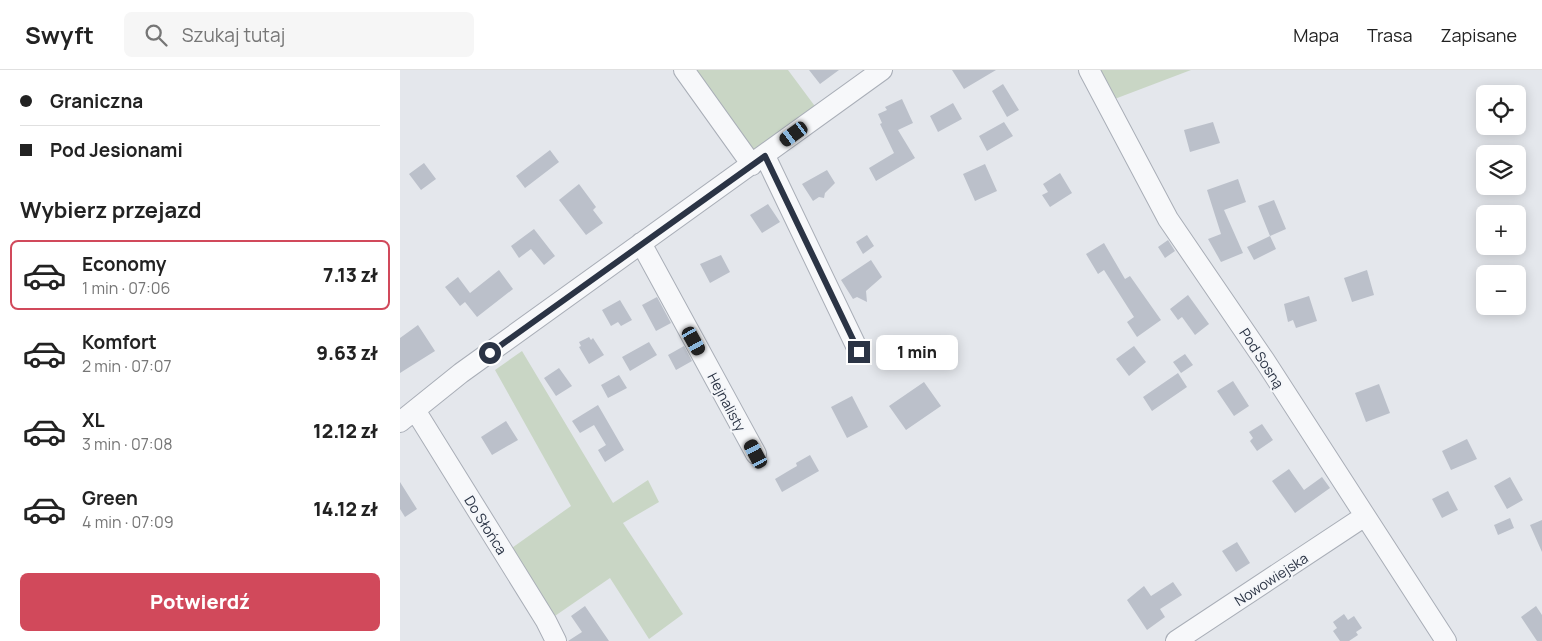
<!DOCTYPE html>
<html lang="pl">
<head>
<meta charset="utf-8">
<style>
	:root { --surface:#fff; --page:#f6f6f6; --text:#222; --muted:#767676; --line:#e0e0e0; --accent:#d1495b }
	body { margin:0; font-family:Manrope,sans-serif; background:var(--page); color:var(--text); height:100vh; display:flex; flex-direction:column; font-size:19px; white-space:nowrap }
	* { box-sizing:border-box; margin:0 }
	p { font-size:16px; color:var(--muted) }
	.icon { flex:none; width:28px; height:28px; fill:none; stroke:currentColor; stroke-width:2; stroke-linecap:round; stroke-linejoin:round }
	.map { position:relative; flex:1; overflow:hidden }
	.sheet { display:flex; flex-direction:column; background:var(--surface); width:400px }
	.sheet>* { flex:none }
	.guide { display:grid; align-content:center; height:110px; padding:0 20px; background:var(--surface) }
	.fabs { position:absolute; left:1076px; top:15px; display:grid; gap:10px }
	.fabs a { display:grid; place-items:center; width:50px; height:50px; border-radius:8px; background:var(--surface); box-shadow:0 2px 12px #0003; font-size:25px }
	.end { position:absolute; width:22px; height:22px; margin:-11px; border:6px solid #2b3445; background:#fff; box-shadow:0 0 0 2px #fff }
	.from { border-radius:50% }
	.bubble { position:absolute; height:35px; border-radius:8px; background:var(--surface); box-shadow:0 2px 12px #0003; font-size:16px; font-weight:800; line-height:35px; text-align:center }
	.car { position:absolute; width:15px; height:30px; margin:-15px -8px; border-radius:6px; box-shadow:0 0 4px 1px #0007; background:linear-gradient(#222 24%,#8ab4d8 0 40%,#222 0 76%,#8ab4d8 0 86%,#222 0) }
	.guide b { display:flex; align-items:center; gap:18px; height:48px; font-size:19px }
	.guide b+b { border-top:1px solid var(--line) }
	.guide i { width:12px; height:12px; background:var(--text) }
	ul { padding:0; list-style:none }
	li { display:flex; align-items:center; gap:15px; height:70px; margin:0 10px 8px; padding:0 10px; border:2px solid transparent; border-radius:8px }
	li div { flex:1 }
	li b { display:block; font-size:19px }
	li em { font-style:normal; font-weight:800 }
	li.on { border-color:var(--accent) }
	li>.icon { width:45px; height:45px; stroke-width:1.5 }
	h2 { padding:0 20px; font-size:22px; line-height:60px }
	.primary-button { display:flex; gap:10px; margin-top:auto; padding:10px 20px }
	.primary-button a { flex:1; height:58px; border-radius:8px; background:var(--accent); color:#fff; font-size:20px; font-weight:800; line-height:58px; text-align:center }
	header { display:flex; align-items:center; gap:30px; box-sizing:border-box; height:70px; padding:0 25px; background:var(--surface); border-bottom:1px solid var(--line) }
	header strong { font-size:24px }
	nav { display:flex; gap:28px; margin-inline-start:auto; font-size:18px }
	.search { width:350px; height:45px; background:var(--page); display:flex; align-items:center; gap:12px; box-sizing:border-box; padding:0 18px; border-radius:8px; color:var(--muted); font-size:19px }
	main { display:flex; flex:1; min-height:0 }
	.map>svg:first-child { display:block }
</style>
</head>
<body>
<header>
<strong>Swyft</strong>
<div class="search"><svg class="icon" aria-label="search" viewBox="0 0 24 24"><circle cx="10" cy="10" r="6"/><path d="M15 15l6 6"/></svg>Szukaj tutaj</div>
<nav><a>Mapa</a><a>Trasa</a><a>Zapisane</a></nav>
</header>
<main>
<section class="sheet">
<div class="guide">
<b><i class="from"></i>Graniczna</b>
<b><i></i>Pod Jesionami</b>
</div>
<h2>Wybierz przejazd</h2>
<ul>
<li class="on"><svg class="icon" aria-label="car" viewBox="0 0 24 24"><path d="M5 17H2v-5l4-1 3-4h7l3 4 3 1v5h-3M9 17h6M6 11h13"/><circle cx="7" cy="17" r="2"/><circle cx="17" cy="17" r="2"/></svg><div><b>Economy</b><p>1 min · 07:06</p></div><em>7.13 zł</em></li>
<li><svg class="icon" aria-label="car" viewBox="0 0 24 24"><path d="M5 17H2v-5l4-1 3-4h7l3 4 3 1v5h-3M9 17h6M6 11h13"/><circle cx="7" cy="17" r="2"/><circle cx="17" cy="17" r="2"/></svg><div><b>Komfort</b><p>2 min · 07:07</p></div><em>9.63 zł</em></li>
<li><svg class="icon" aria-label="car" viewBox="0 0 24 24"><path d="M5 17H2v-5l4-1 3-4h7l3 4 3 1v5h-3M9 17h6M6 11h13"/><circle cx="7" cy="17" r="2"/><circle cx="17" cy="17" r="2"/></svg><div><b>XL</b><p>3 min · 07:08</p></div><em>12.12 zł</em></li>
<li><svg class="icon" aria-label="car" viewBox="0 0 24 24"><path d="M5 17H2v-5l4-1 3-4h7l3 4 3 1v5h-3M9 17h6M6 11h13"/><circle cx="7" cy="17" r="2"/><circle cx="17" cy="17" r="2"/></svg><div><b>Green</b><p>4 min · 07:09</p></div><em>14.12 zł</em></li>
</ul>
<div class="primary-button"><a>Potwierdź</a></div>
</section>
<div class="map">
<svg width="1142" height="571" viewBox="0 0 1142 571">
	<rect width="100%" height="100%" fill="#e4e7ec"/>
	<path fill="#c9d6c5" d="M 293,0 L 388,0 L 417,39 L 355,84 Z
		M 697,0 L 791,0 L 712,30 Z
		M 122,281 L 213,433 L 248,410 L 259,432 L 223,453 L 283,544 L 249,569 L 210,508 L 152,548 L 109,480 L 171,436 L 95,300 Z"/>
	<path fill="#bbc0ca" d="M 409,0 L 439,0 L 420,14 Z
		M 552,0 L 596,0 L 564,19 Z
		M 603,14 L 619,40 L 607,47 L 592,21 Z
		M 502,29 L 513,53 L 498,60 L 515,88 L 476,111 L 469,98 L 494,83 L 480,54 L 482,53 L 478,44 L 487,40 L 485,37 Z
		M 553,33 L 562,49 L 538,62 L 530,46 Z
		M 604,52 L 613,66 L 587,81 L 579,66 Z
		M 813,52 L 820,73 L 790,82 L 784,60 Z
		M 150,80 L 159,92 L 125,118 L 116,106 Z
		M 24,93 L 36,109 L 21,120 L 9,104 Z
		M 585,94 L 597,121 L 575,131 L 563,104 Z
		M 427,100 L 435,113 L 425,123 L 424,128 L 419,127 L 413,131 L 402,114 Z
		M 660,103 L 672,123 L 650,137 L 642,125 L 648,122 L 643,114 Z
		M 838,109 L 846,132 L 824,140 L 843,183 L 821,192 L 808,169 L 821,164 L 807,120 Z
		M 179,114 L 196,137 L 193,140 L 203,153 L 186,165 L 159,130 Z
		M 874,130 L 886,159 L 870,166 L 858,136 Z
		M 368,134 L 380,152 L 362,163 L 350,145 Z
		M 134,159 L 155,186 L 144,195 L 131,179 L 119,188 L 111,176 Z
		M 467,165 L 474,176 L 463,184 L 456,172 Z
		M 870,166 L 876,179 L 854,190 L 847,177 Z
		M 768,170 L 775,181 L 765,188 L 758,177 Z
		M 704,173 L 725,209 L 730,206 L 761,250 L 737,267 L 727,252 L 734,247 L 704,200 L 698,204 L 686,184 Z
		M 321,185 L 330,202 L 310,213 L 300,194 Z
		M 471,190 L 482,207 L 466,221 L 467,232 L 457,227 L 453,229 L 441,210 Z
		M 99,200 L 113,219 L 77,247 L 65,232 L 60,236 L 45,217 L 58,207 L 70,223 Z
		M 967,200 L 974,225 L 952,232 L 944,208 Z
		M 788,225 L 809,254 L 795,265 L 782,247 L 778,250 L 770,239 Z
		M 909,226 L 917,251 L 896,258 L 893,250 L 888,252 L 884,234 Z
		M 257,227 L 271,253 L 256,261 L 242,235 Z
		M 220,230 L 232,250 L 221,256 L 218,252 L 211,256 L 202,240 Z
		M 18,255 L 35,281 L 0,303 L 0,268 Z
		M 189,267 L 191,270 L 193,268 L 204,285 L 189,294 L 179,277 L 181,276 L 179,272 Z
		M 249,272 L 257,285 L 230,301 L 222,287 Z
		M 284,276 L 292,291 L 276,300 L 268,285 Z
		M 734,276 L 746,292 L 729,306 L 716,289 Z
		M 785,284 L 793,295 L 781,303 L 773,292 Z
		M 159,298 L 172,316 L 156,326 L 144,308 Z
		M 778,303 L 787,317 L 752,341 L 743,327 Z
		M 219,305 L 227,318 L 208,328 L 201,315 Z
		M 833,311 L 849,336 L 834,346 L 817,321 Z
		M 524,312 L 541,336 L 506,360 L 489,336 Z
		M 979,314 L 990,343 L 966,352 L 955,323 Z
		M 452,326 L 468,357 L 447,368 L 431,337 Z
		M 198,335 L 224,380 L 205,392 L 198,380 L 206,375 L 194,355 L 180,363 L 172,351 Z
		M 106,351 L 118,370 L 92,385 L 81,367 Z
		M 862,354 L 873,370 L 857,381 L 850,371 L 853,368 L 849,362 Z
		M 1067,369 L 1077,389 L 1051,400 L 1042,381 Z
		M 410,385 L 419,401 L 382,422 L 375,409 L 390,400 L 397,396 L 396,393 Z
		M 889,399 L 904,420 L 922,407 L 930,418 L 895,443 L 872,411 Z
		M 1110,407 L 1123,430 L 1107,439 L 1094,416 Z
		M 0,412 L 17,439 L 5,447 L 0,439 Z
		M 1048,421 L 1058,440 L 1042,448 L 1032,429 Z
		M 1110,448 L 1114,458 L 1098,465 L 1094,455 Z
		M 1142,450 L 1142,482 L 1130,455 Z
		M 837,472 L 850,493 L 836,502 L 822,481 Z
		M 773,512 L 782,525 L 760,539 L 765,547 L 747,560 L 727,530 L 744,516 L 751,526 Z
		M 185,536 L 209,571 L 168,571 L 182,562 L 171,546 Z
		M 1136,536 L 1142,545 L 1142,571 L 1137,571 L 1121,547 Z
		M 944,544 L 948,550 L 954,546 L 962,558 L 956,562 L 958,565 L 949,571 L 940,571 L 933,561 L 937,558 L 933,552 Z"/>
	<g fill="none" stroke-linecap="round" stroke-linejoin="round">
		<g stroke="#a9aeb7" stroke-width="22">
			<path id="minor" d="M 284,0 L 352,95
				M 689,0 L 768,149 L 865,291 L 1046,571
				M 365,86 L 459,282
				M 241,173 L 356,384
				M 15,340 L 146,551 L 156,571
				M 0,352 L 61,303 L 482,0
				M 776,571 L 965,446"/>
		</g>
		<use href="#minor" stroke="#f7f8fa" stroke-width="20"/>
	</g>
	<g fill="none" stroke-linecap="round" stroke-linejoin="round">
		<path stroke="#2b3445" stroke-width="6" d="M 90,283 L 365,86 L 459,282"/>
	</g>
	<g text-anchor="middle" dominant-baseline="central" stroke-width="4" stroke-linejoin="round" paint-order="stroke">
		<g font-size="14" fill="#2b3445" stroke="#f4f6f9">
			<text transform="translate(862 288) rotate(57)">Pod Sosną</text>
			<text transform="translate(327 332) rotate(62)">Hejnalisty</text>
			<text transform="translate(86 455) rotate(58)">Do Słońca</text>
			<text transform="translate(871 509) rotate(-33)">Nowowiejska</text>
		</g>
	</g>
</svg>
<div class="fabs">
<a><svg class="icon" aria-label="locate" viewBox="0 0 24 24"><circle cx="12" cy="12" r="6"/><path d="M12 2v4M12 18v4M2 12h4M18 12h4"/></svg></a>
<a><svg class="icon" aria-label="layers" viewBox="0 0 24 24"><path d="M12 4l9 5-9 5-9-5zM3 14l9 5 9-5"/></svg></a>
<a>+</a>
<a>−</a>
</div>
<i class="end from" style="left:90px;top:283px"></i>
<i class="end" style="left:459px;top:282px"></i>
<div class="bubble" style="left:476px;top:265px;width:82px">1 min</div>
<i class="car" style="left:394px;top:64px;rotate:234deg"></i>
<i class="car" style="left:294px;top:271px;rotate:151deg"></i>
<i class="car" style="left:356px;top:384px;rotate:332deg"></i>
</div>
</main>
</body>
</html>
